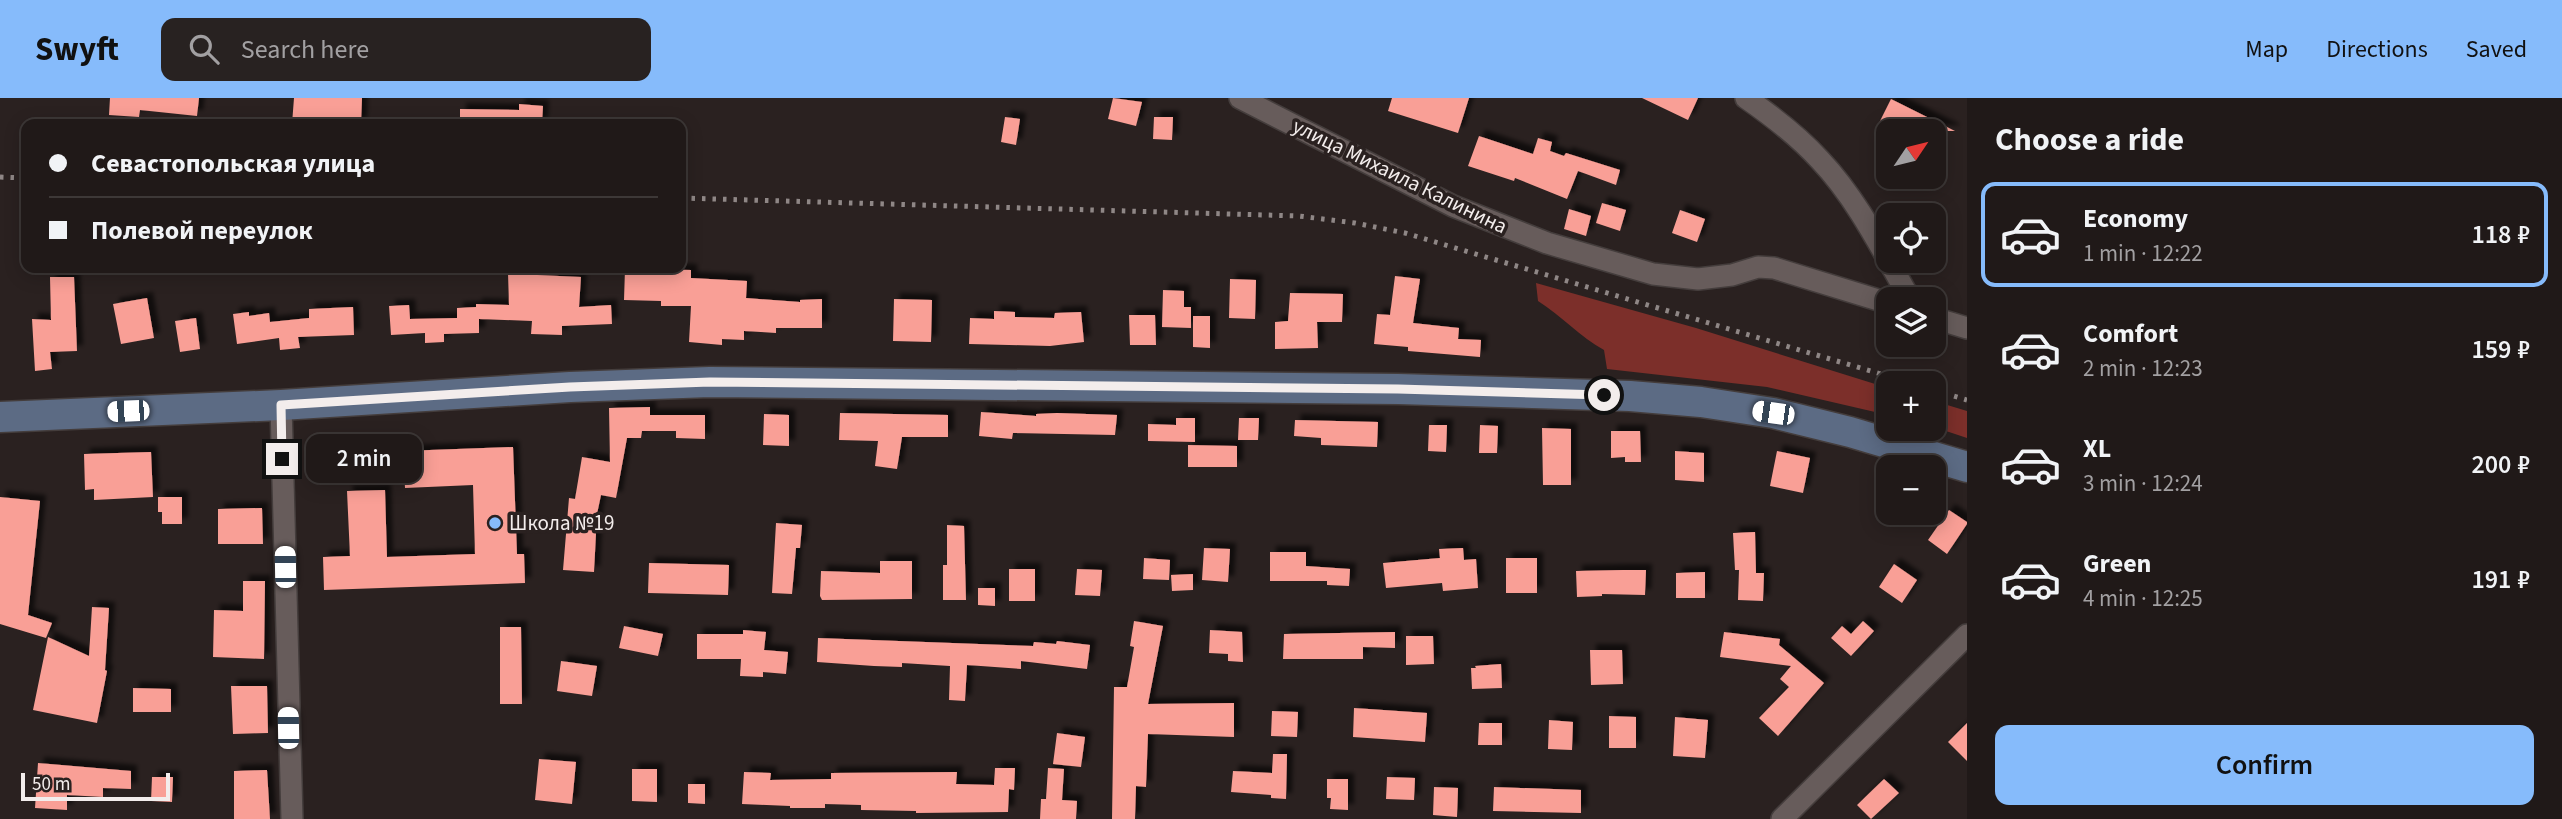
<!DOCTYPE html>
<html lang="en">
<head>
<meta charset="utf-8">
<style>
	:root { --surface:#201918; --page:#282221; --text:#f1f3f6; --muted:#a2a0a2; --line:#3d3837; --accent:#86bbfb }
	body { margin:0; font-family:"Source Sans 3",sans-serif; background:var(--page); color:var(--text); height:100vh; display:flex; flex-direction:column; font-size:26px; white-space:nowrap }
	* { box-sizing:border-box; margin:0 }
	p { font-size:23px; color:var(--muted) }
	.icon { flex:none; width:38px; height:38px; fill:none; stroke:currentColor; stroke-width:2; stroke-linecap:round; stroke-linejoin:round }
	.map { position:relative; flex:1; overflow:hidden }
	.drawer { display:flex; flex-direction:column; background:var(--surface); width:595px }
	.drawer>* { flex:none }
	.banner { position:absolute; left:21px; top:21px; width:665px; height:154px; border-radius:14px; box-shadow:0 4px 18px #0003,0 0 0 2px var(--line); display:grid; align-content:center; height:154px; padding:0 28px; background:var(--surface) }
	.needle { width:46px; rotate:55deg }
	.tools { position:absolute; left:1876px; top:21px; display:grid; gap:14px }
	.tools a { display:grid; place-items:center; width:70px; height:70px; border-radius:14px; background:var(--surface); box-shadow:0 4px 18px #0003,0 0 0 2px var(--line); font-size:35px }
	.scale { position:absolute; left:21px; bottom:18px; width:149px; box-sizing:border-box; padding-left:7px; border:4px solid #f3edec; border-top:0; font-size:19px; line-height:24px; white-space:nowrap; color:#f3edec; -webkit-text-stroke:5px #2a2120; paint-order:stroke }
	.end { position:absolute; width:32px; height:32px; margin:-16px; border:9px solid #f3edec; background:#111; box-shadow:0 0 0 4px #111 }
	.from { border-radius:50% }
	.bubble { position:absolute; height:49px; border-radius:14px; background:var(--surface); box-shadow:0 4px 18px #0003,0 0 0 2px var(--line); font-size:23px; font-weight:600; line-height:49px; text-align:center }
	.car { position:absolute; width:21px; height:42px; margin:-21px -10px; border-radius:9px; box-shadow:0 0 5px 2px #0007; background:linear-gradient(#fff 24%,#345 0 40%,#fff 0 76%,#345 0 86%,#fff 0) }
	.banner b { display:flex; align-items:center; gap:24px; height:66px; font-size:26px }
	.banner b+b { border-top:2px solid var(--line) }
	.banner i { width:18px; height:18px; background:var(--text) }
	ul { padding:0; list-style:none }
	li { display:flex; align-items:center; gap:21px; height:105px; margin:0 14px 10px; padding:0 14px; border:4px solid transparent; border-radius:14px }
	li div { flex:1 }
	li b { display:block; font-size:26px }
	li em { font-style:normal; font-weight:600 }
	li.active { border-color:var(--accent) }
	li>.icon { width:63px; height:63px; stroke-width:1.5 }
	h2 { padding:0 28px; font-size:32px; line-height:84px }
	.button { display:flex; gap:14px; margin-top:auto; padding:14px 28px }
	.button a { flex:1; height:80px; border-radius:14px; background:var(--accent); color:#111; font-size:28px; font-weight:600; line-height:80px; text-align:center }
	header { display:flex; align-items:center; gap:42px; box-sizing:border-box; height:98px; padding:0 35px; background:var(--accent); color:#111 }
	header strong { font-size:33px }
	nav { display:flex; gap:38px; margin-inline-start:auto; font-size:24px }
	.search { width:490px; height:63px; background:var(--page); display:flex; align-items:center; gap:18px; box-sizing:border-box; padding:0 24px; border-radius:14px; color:var(--muted); font-size:26px }
	main { display:flex; flex:1; min-height:0 }
	.map>svg:first-child { display:block }
</style>
</head>
<body>
<header>
<strong>Swyft</strong>
<div class="search"><svg class="icon" aria-label="search" viewBox="0 0 24 24"><circle cx="10" cy="10" r="6"/><path d="M15 15l6 6"/></svg>Search here</div>
<nav><a>Map</a><a>Directions</a><a>Saved</a></nav>
</header>
<main>
<div class="map">
<svg width="1967" height="721" viewBox="0 0 1967 721">
	<defs>
		<filter id="shadow"><feDropShadow dx="6" dy="-6" stdDeviation="2" flood-color="#0009"/></filter>
	</defs>
	<rect width="100%" height="100%" fill="#2a2120"/>
	<path fill="#7c2f2a" d="M 1536,185 L 1696,230 L 1888,290 L 1888,317 L 1767,289 L 1607,271 L 1604,252 C 1580,239 1562,218 1538,203 Z
		M 1934,303 L 1967,313 L 1967,340 L 1934,329 Z"/>
	<path fill="#f99f96" filter="url(#shadow)" d="M 110,0 L 199,0 L 197,18 L 140,12 L 139,19 L 109,17 Z
		M 294,0 L 362,0 L 361,26 L 292,26 Z
		M 1113,0 L 1142,4 L 1136,28 L 1108,21 Z
		M 1392,0 L 1469,0 L 1458,35 L 1388,13 Z
		M 1642,0 L 1698,0 L 1688,22 Z
		M 1891,1 L 1955,33 L 1875,33 Z
		M 519,6 L 543,8 L 542,26 L 460,26 L 460,11 L 519,12 Z
		M 1005,19 L 1020,21 L 1016,47 L 1001,44 Z
		M 1154,19 L 1173,19 L 1172,42 L 1153,41 Z
		M 1479,38 L 1533,56 L 1538,40 L 1552,44 L 1550,53 L 1564,58 L 1566,55 L 1620,72 L 1616,87 L 1578,73 L 1567,101 L 1515,80 L 1514,83 L 1468,68 Z
		M 1602,105 L 1626,112 L 1620,133 L 1596,125 Z
		M 1569,111 L 1591,118 L 1586,138 L 1564,131 Z
		M 1680,112 L 1705,121 L 1697,144 L 1672,135 Z
		M 625,171 L 691,172 L 691,180 L 747,183 L 746,200 L 800,204 L 800,202 L 822,201 L 822,230 L 776,230 L 776,235 L 744,233 L 744,242 L 722,241 L 722,247 L 689,244 L 691,208 L 661,208 L 661,203 L 624,202 Z
		M 508,175 L 537,175 L 537,177 L 581,179 L 579,209 L 611,207 L 612,226 L 562,228 L 562,237 L 531,236 L 532,223 L 479,221 L 479,235 L 444,236 L 444,244 L 425,245 L 425,235 L 391,237 L 389,208 L 409,207 L 410,221 L 457,220 L 457,210 L 476,209 L 476,206 L 509,207 Z
		M 1395,178 L 1420,181 L 1413,225 L 1459,230 L 1458,241 L 1481,242 L 1480,259 L 1408,253 L 1408,249 L 1374,246 L 1377,216 L 1390,217 Z
		M 50,179 L 74,179 L 77,253 L 50,254 L 52,271 L 35,273 L 32,221 L 51,222 Z
		M 1230,181 L 1256,182 L 1255,221 L 1229,220 Z
		M 1163,192 L 1184,193 L 1184,209 L 1191,209 L 1191,230 L 1162,229 Z
		M 1290,195 L 1343,196 L 1342,224 L 1317,224 L 1318,250 L 1275,251 L 1275,224 L 1288,223 Z
		M 147,200 L 154,240 L 121,246 L 113,206 Z
		M 894,201 L 932,202 L 931,244 L 893,243 Z
		M 353,209 L 354,237 L 298,239 L 300,250 L 280,252 L 279,240 L 237,246 L 233,216 L 249,214 L 249,218 L 269,215 L 270,224 L 309,220 L 309,211 Z
		M 994,213 L 1015,214 L 1015,219 L 1054,220 L 1055,215 L 1081,214 L 1084,244 L 1050,248 L 969,246 L 970,220 L 994,221 Z
		M 1129,217 L 1155,217 L 1156,247 L 1130,247 Z
		M 1193,218 L 1210,218 L 1210,250 L 1193,249 Z
		M 196,220 L 200,251 L 180,254 L 175,223 Z
		M 650,309 L 650,317 L 705,317 L 705,341 L 676,340 L 676,333 L 642,333 L 641,340 L 627,340 L 616,400 L 601,397 L 597,416 L 594,474 L 563,472 L 569,400 L 575,401 L 582,359 L 610,364 L 609,310 Z
		M 981,314 L 1036,318 L 1036,316 L 1057,315 L 1117,317 L 1115,337 L 1013,335 L 1012,341 L 979,338 Z
		M 840,315 L 948,317 L 948,339 L 902,339 L 897,371 L 875,368 L 878,343 L 839,342 Z
		M 764,316 L 789,317 L 789,348 L 763,347 Z
		M 1176,320 L 1195,320 L 1195,344 L 1148,343 L 1148,326 L 1176,327 Z
		M 1239,320 L 1259,320 L 1258,342 L 1238,342 Z
		M 1295,322 L 1378,324 L 1377,349 L 1321,347 L 1321,340 L 1294,338 Z
		M 1429,327 L 1447,327 L 1446,354 L 1428,353 Z
		M 1480,327 L 1498,328 L 1497,355 L 1479,355 Z
		M 1542,330 L 1571,331 L 1571,387 L 1543,387 Z
		M 1611,333 L 1640,333 L 1641,364 L 1625,364 L 1625,359 L 1611,360 Z
		M 1188,347 L 1237,348 L 1237,369 L 1188,369 Z
		M 513,349 L 517,456 L 524,456 L 525,485 L 324,492 L 323,459 L 350,458 L 347,393 L 385,392 L 387,459 L 475,456 L 473,387 L 405,390 L 403,353 Z
		M 1675,353 L 1704,355 L 1704,384 L 1675,382 Z
		M 1777,353 L 1810,360 L 1803,395 L 1770,388 Z
		M 151,354 L 153,399 L 94,402 L 94,391 L 85,392 L 84,356 Z
		M 0,399 L 40,403 L 28,517 L 52,525 L 46,540 L 0,526 Z
		M 158,399 L 182,399 L 182,426 L 162,426 L 162,414 L 158,414 Z
		M 262,410 L 263,446 L 218,446 L 218,411 Z
		M 1949,412 L 1967,424 L 1967,426 L 1947,456 L 1928,442 Z
		M 776,425 L 802,427 L 800,450 L 796,450 L 792,496 L 772,495 Z
		M 947,427 L 964,428 L 966,502 L 943,502 L 943,467 L 947,467 Z
		M 1755,434 L 1756,475 L 1764,475 L 1763,503 L 1738,502 L 1739,472 L 1735,472 L 1733,435 Z
		M 1204,450 L 1230,451 L 1228,484 L 1202,482 Z
		M 1463,450 L 1464,462 L 1476,461 L 1478,490 L 1443,493 L 1442,485 L 1386,490 L 1383,465 L 1440,460 L 1439,451 Z
		M 1270,454 L 1306,454 L 1306,468 L 1350,471 L 1349,488 L 1327,487 L 1327,483 L 1270,483 Z
		M 1144,460 L 1170,462 L 1169,482 L 1143,481 Z
		M 1506,460 L 1537,460 L 1537,495 L 1506,495 Z
		M 880,463 L 912,463 L 912,501 L 822,502 L 820,498 L 821,473 L 880,475 Z
		M 649,465 L 729,467 L 728,497 L 648,495 Z
		M 1894,466 L 1917,482 L 1902,505 L 1879,489 Z
		M 1009,471 L 1035,471 L 1035,503 L 1009,503 Z
		M 1077,471 L 1102,472 L 1100,498 L 1075,497 Z
		M 1623,472 L 1646,472 L 1645,497 L 1602,496 L 1602,498 L 1577,499 L 1576,473 Z
		M 1705,474 L 1705,500 L 1676,500 L 1676,475 Z
		M 1193,476 L 1193,492 L 1172,493 L 1171,477 Z
		M 243,483 L 265,483 L 264,561 L 213,559 L 214,512 L 243,513 Z
		M 978,490 L 995,490 L 995,508 L 978,507 Z
		M 92,509 L 109,510 L 105,572 L 107,573 L 97,625 L 33,612 L 48,539 L 89,558 Z
		M 1134,523 L 1163,528 L 1148,606 L 1234,605 L 1234,639 L 1148,636 L 1146,689 L 1136,688 L 1135,721 L 1112,721 L 1114,589 L 1127,589 L 1134,549 L 1130,548 Z
		M 1863,523 L 1874,533 L 1851,558 L 1831,540 L 1842,528 L 1851,536 Z
		M 624,528 L 663,536 L 658,558 L 619,550 Z
		M 500,529 L 521,529 L 522,606 L 500,606 Z
		M 743,532 L 766,534 L 764,552 L 788,554 L 786,576 L 763,574 L 763,579 L 740,578 L 741,561 L 697,561 L 697,536 L 743,536 Z
		M 1210,532 L 1242,534 L 1243,564 L 1228,563 L 1228,556 L 1209,555 Z
		M 1395,534 L 1395,550 L 1363,549 L 1363,561 L 1283,561 L 1284,536 Z
		M 1724,534 L 1780,541 L 1779,547 L 1824,585 L 1778,638 L 1759,620 L 1789,589 L 1780,581 L 1791,568 L 1720,559 Z
		M 1406,538 L 1433,538 L 1434,566 L 1406,567 Z
		M 818,540 L 1033,548 L 1034,544 L 1056,546 L 1057,543 L 1090,547 L 1087,571 L 1021,563 L 1021,571 L 967,567 L 965,603 L 949,602 L 950,568 L 902,565 L 902,569 L 874,568 L 817,564 Z
		M 1590,552 L 1622,552 L 1623,586 L 1591,587 Z
		M 561,563 L 597,568 L 592,598 L 557,593 Z
		M 1501,566 L 1502,590 L 1472,591 L 1471,570 L 1476,570 L 1475,568 Z
		M 231,588 L 267,588 L 268,635 L 233,636 Z
		M 133,590 L 171,591 L 171,614 L 133,614 Z
		M 1354,610 L 1427,615 L 1425,644 L 1353,639 Z
		M 1272,613 L 1298,614 L 1297,639 L 1271,638 Z
		M 1609,618 L 1636,619 L 1636,650 L 1609,650 Z
		M 1675,619 L 1708,622 L 1705,660 L 1673,658 Z
		M 1549,622 L 1573,624 L 1572,652 L 1548,651 Z
		M 1479,625 L 1502,625 L 1502,647 L 1478,647 Z
		M 1967,625 L 1967,663 L 1948,644 Z
		M 1057,635 L 1085,639 L 1081,669 L 1053,666 Z
		M 1273,656 L 1287,656 L 1286,701 L 1271,700 L 1271,697 L 1231,694 L 1233,673 L 1272,675 Z
		M 539,661 L 576,664 L 572,706 L 535,702 Z
		M 38,665 L 131,673 L 131,691 L 103,690 L 103,699 L 67,697 L 67,712 L 35,710 Z
		M 995,670 L 1015,670 L 1014,692 L 1009,691 L 1008,714 L 916,715 L 916,713 L 861,712 L 861,707 L 825,706 L 825,710 L 790,710 L 790,708 L 742,706 L 744,674 L 771,675 L 770,682 L 831,681 L 831,675 L 957,674 L 956,686 L 994,687 Z
		M 1048,670 L 1064,671 L 1062,702 L 1077,703 L 1076,721 L 1040,721 L 1041,701 L 1046,701 Z
		M 632,671 L 657,671 L 657,704 L 632,703 Z
		M 267,672 L 270,721 L 234,721 L 234,673 Z
		M 152,679 L 173,679 L 172,704 L 151,703 Z
		M 1387,679 L 1415,680 L 1414,702 L 1386,701 Z
		M 1327,681 L 1348,681 L 1348,712 L 1330,711 L 1331,700 L 1327,700 Z
		M 1884,681 L 1899,695 L 1871,721 L 1857,707 Z
		M 688,686 L 705,686 L 705,706 L 688,705 Z
		M 1434,689 L 1458,690 L 1457,719 L 1433,717 Z
		M 1494,689 L 1581,692 L 1581,715 L 1493,713 Z"/>
	<g fill="none" stroke-linecap="round" stroke-linejoin="round">
		<g stroke="#443d3c" stroke-width="24">
			<path id="street" d="M 1240,0 L 1453,108 L 1547,145 L 1653,176 L 1698,181 L 1732,177 L 1758,169 L 1774,170 L 1888,205
				M 1746,0 C 1772,18 1799,39 1820,62 C 1858,102 1883,154 1910,201
				M 1934,220 L 1967,230
				M 281,307 L 292,721
				M 1782,721 L 1967,537"/>
		</g>
		<g stroke="#443d3c" stroke-width="33">
			<path id="secondary" d="M 0,319 L 281,307 L 570,289 L 710,284 L 1398,291 L 1630,298 L 1701,304 L 1773,315 L 1850,334 L 1967,369"/>
		</g>
		<use href="#street" stroke="#675c5b" stroke-width="21"/>
		<use href="#secondary" stroke="#5c6b84" stroke-width="30"/>
		<path stroke="#8f8786" stroke-width="5" stroke-dasharray="3.5 7" stroke-linecap="butt" d="M 0,79 L 26,80
			M 681,100 L 1299,118 L 1355,125 L 1405,135 L 1911,285
			M 1934,292 L 1967,302"/>
	</g>
	<g fill="none" stroke-linecap="round" stroke-linejoin="round">
		<path stroke="#f3edec" stroke-width="9" d="M 282,361 L 281,307 L 570,289 L 710,284 L 1398,291 L 1604,297"/>
	</g>
	<circle fill="#86bbfb" stroke="#2a2120" stroke-width="2.5" cx="495" cy="425" r="7"/>
	<g text-anchor="middle" dominant-baseline="central" stroke-width="7" stroke-linejoin="round" paint-order="stroke">
		<g font-size="21" fill="#f3edec" stroke="#2a2120">
			<text transform="translate(1400 78) rotate(26)">улица Михаила Калинина</text>
		</g>
		<g font-size="21" fill="#f3edec" stroke="#2a2120" text-anchor="start">
			<text x="509" y="425">Школа №19</text>
		</g>
	</g>
</svg>
<div class="tools">
<a><svg class="needle" viewBox="-14 -14 28 28"><path d="M0-13l5 13h-10z" fill="#e53935"/><path d="M0 13l5-13h-10z" fill="#a2a0a2"/></svg></a>
<a><svg class="icon" aria-label="locate" viewBox="0 0 24 24"><circle cx="12" cy="12" r="6"/><path d="M12 2v4M12 18v4M2 12h4M18 12h4"/></svg></a>
<a><svg class="icon" aria-label="layers" viewBox="0 0 24 24"><path d="M12 4l9 5-9 5-9-5zM3 14l9 5 9-5"/></svg></a>
<a>+</a>
<a>−</a>
</div>
<div class="scale">50 m</div>
<i class="end from" style="left:1604px;top:297px"></i>
<i class="end" style="left:282px;top:361px"></i>
<div class="bubble" style="left:306px;top:336px;width:116px">2 min</div>
<i class="car" style="left:128px;top:313px;rotate:268deg"></i>
<i class="car" style="left:1773px;top:315px;rotate:278deg"></i>
<i class="car" style="left:285px;top:469px;rotate:359deg"></i>
<i class="car" style="left:288px;top:630px;rotate:359deg"></i>
<div class="banner">
<b><i class="from"></i>Севастопольская улица</b>
<b><i></i>Полевой переулок</b>
</div>
</div>
<section class="drawer">
<h2>Choose a ride</h2>
<ul>
<li class="active"><svg class="icon" aria-label="car" viewBox="0 0 24 24"><path d="M5 17H2v-5l4-1 3-4h7l3 4 3 1v5h-3M9 17h6M6 11h13"/><circle cx="7" cy="17" r="2"/><circle cx="17" cy="17" r="2"/></svg><div><b>Economy</b><p>1 min · 12:22</p></div><em>118 ₽</em></li>
<li><svg class="icon" aria-label="car" viewBox="0 0 24 24"><path d="M5 17H2v-5l4-1 3-4h7l3 4 3 1v5h-3M9 17h6M6 11h13"/><circle cx="7" cy="17" r="2"/><circle cx="17" cy="17" r="2"/></svg><div><b>Comfort</b><p>2 min · 12:23</p></div><em>159 ₽</em></li>
<li><svg class="icon" aria-label="car" viewBox="0 0 24 24"><path d="M5 17H2v-5l4-1 3-4h7l3 4 3 1v5h-3M9 17h6M6 11h13"/><circle cx="7" cy="17" r="2"/><circle cx="17" cy="17" r="2"/></svg><div><b>XL</b><p>3 min · 12:24</p></div><em>200 ₽</em></li>
<li><svg class="icon" aria-label="car" viewBox="0 0 24 24"><path d="M5 17H2v-5l4-1 3-4h7l3 4 3 1v5h-3M9 17h6M6 11h13"/><circle cx="7" cy="17" r="2"/><circle cx="17" cy="17" r="2"/></svg><div><b>Green</b><p>4 min · 12:25</p></div><em>191 ₽</em></li>
</ul>
<div class="button"><a>Confirm</a></div>
</section>
</main>
</body>
</html>
